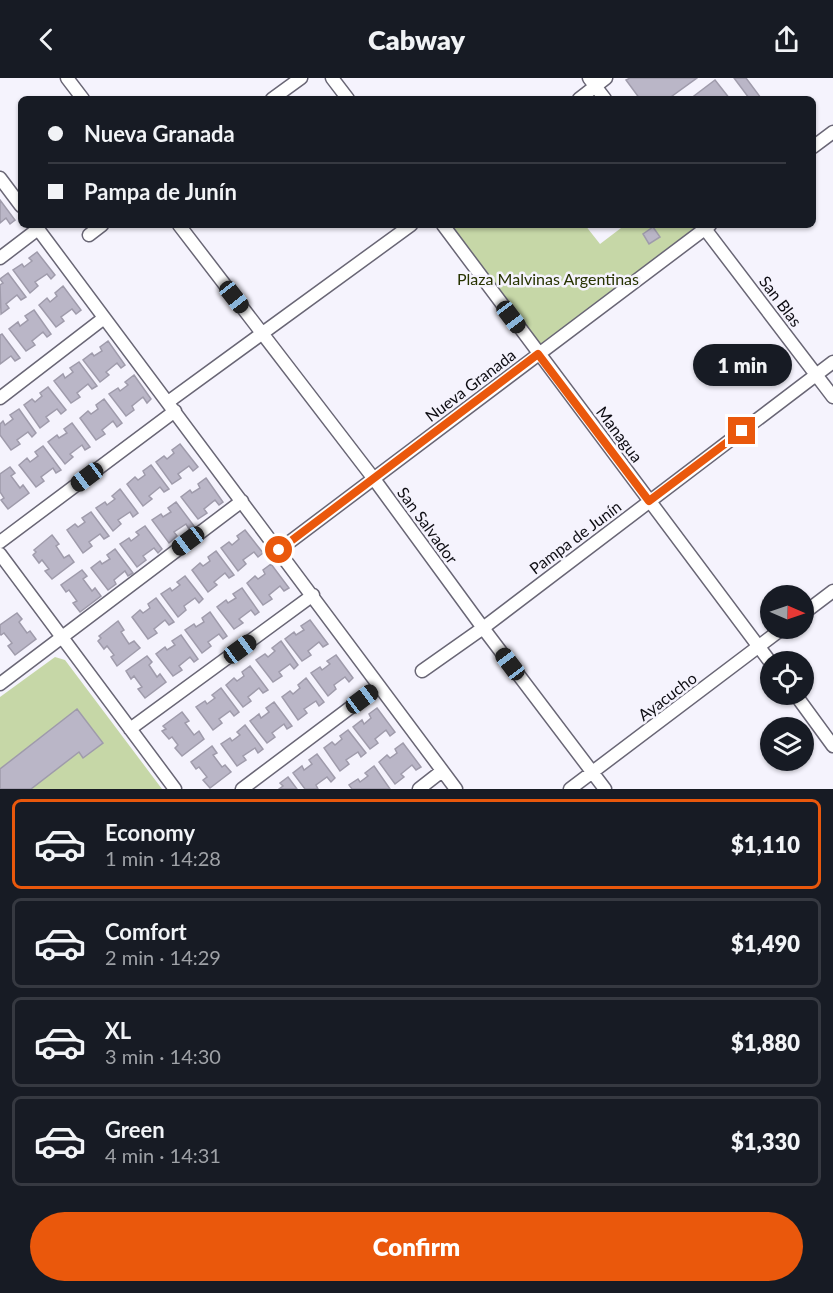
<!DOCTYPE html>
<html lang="en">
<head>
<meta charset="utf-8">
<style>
	:root { --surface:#171b24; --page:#20242c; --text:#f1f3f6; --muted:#9ea1a6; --line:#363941; --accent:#ea580c }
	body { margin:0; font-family:Lato,sans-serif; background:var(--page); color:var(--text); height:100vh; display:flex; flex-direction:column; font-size:22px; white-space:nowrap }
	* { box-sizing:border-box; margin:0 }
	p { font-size:20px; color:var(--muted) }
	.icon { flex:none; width:33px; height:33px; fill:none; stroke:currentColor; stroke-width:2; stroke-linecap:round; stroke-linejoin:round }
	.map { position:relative; height:711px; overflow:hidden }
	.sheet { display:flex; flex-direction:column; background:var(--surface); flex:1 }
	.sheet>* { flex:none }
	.hud { position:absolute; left:18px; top:18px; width:798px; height:132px; border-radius:9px; box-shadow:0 2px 4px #0004; display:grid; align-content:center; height:132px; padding:0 30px; background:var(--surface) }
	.needle { width:39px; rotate:92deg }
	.buttons { position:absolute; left:760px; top:507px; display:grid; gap:12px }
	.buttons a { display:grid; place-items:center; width:54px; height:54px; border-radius:50%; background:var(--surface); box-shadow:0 2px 4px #0004; font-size:30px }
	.end { position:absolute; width:27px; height:27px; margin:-14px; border:8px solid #ea580c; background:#fff; box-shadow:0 0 0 3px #fff }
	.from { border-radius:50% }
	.bubble { position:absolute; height:42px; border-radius:21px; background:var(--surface); box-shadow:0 2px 4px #0004; font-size:20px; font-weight:800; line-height:42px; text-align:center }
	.car { position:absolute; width:18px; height:36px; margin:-18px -9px; border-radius:8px; box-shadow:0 0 4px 2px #0007; background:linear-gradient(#222 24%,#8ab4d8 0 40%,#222 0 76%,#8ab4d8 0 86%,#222 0) }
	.hud b { display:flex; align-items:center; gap:21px; height:57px; font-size:22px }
	.hud b+b { border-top:2px solid var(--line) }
	.hud i { width:15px; height:15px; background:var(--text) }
	ul { padding:10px 0 0; list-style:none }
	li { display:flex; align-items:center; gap:18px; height:90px; margin:0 12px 9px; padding:0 18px; border:3px solid var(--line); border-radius:9px }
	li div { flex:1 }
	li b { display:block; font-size:22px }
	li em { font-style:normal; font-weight:800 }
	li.on { border-color:var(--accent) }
	li>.icon { width:54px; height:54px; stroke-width:1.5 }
	.button { display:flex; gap:12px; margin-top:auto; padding:12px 30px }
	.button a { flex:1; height:69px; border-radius:36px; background:var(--accent); color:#fff; font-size:24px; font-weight:800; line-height:69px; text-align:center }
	header { display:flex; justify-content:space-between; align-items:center; height:78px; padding:0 30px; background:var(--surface); font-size:27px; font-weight:800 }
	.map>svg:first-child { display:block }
</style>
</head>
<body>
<header><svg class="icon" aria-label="back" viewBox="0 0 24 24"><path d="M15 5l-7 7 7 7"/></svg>Cabway<svg class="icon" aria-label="share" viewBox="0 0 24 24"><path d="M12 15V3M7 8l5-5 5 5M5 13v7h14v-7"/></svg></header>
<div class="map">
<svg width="833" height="711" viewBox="0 0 833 711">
	<rect width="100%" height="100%" fill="#f5f3fd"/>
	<path fill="#c6d7a7" d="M 443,147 L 585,147 L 600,166 L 625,147 L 702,147 L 538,275 Z
		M 55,579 L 65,582 L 162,711 L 0,711 L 0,619 Z"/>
	<path fill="#bab6c7" stroke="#9f9bab" stroke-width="1.5" d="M 630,0 L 697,0 L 668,21 L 640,21 L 626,2 Z
		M 734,0 L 746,0 L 761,20 L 747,21 L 749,20 Z
		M 715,2 L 730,21 L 690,21 Z
		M 0,122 L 15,142 L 10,146 L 6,140 L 0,145 Z
		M 653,149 L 660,159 L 649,166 L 643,156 Z
		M 37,174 L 55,197 L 51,201 L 47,196 L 35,204 L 38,208 L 30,215 L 13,192 L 22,186 L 24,189 L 32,183 L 29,180 Z
		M 8,195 L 26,219 L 21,222 L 17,217 L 6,226 L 9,230 L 1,236 L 0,207 L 3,205 L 0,201 Z
		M 63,208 L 81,232 L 76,236 L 72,231 L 61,239 L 64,243 L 56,249 L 39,227 L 47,220 L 50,224 L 57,218 L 55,215 Z
		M 34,232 L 51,256 L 47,259 L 43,254 L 32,263 L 35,267 L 26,273 L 9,251 L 18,244 L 20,248 L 28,242 L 25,238 Z
		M 2,256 L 20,280 L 15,283 L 11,278 L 0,286 L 0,257 Z
		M 108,263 L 125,287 L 121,290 L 117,285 L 106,294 L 109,297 L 100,304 L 83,282 L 92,275 L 94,278 L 102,273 L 100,269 Z
		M 79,284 L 97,308 L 92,311 L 88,306 L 77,315 L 80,319 L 71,325 L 54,303 L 63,296 L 65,300 L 73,294 L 70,290 Z
		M 134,297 L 151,321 L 147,325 L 143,319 L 132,328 L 134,332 L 126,338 L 109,316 L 118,310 L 120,313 L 128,307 L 125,304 Z
		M 48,309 L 66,332 L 61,336 L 57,331 L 46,339 L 49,343 L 40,350 L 24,327 L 32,321 L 35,324 L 42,318 L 40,315 Z
		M 104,321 L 122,345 L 117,349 L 113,343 L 102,352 L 105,356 L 96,362 L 80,340 L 88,333 L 91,336 L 98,331 L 96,327 Z
		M 19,331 L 36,355 L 32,359 L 28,354 L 17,362 L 20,366 L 11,372 L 0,357 L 0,346 L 3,343 L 5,347 L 13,341 L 10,337 Z
		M 72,345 L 90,369 L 85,372 L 82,367 L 70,376 L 73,379 L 65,386 L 48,364 L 57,357 L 59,360 L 67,355 L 64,351 Z
		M 180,366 L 198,389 L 193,393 L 189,388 L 178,396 L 181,400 L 172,406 L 156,384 L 164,378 L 167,381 L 174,375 L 172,372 Z
		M 43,368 L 61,392 L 56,395 L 53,390 L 41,399 L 44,403 L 36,409 L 19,387 L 27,380 L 30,384 L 38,378 L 35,374 Z
		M 151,387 L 169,411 L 164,414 L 160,409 L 149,418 L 152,421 L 143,428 L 127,406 L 135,399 L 138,402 L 145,397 L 143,393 Z
		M 10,389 L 15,395 L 11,398 L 20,410 L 23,407 L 29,415 L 8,431 L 1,422 L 4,420 L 0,414 L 0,396 Z
		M 206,400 L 223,424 L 219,427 L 215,422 L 204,431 L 207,435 L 198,441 L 181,419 L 190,412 L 192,415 L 200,410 L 198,406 Z
		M 120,411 L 138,435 L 133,439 L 130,434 L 118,442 L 121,446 L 113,453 L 96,430 L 105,424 L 107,427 L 115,421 L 112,418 Z
		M 176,424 L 194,448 L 189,451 L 186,446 L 174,454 L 177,458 L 169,465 L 152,442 L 161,436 L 163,439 L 171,434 L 168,430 Z
		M 91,434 L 109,458 L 104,461 L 100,456 L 89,464 L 92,468 L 83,475 L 67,452 L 75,446 L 78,449 L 85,444 L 82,440 Z
		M 145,448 L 162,471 L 158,475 L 154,470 L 143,478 L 146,482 L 137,489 L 120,466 L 129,460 L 131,463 L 139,457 L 136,454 Z
		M 245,452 L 263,475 L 258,479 L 254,474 L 243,482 L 246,486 L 238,493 L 221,470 L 229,464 L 232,467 L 239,461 L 237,458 Z
		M 52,457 L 59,466 L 56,468 L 64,480 L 69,477 L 74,484 L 52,501 L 45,493 L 49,491 L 42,482 L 39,485 L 33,477 L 36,474 L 34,472 Z
		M 115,471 L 133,495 L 128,498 L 125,493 L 114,502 L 116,506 L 108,512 L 91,490 L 100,483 L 102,486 L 110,481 L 107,477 Z
		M 216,473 L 234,497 L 229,500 L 225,495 L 214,504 L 217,507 L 208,514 L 192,492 L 200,485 L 203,488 L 210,483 L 208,479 Z
		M 271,486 L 289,510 L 284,513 L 280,508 L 269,517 L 272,521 L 263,527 L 247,505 L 255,498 L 258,501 L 265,496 L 263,492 Z
		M 82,492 L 87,498 L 83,501 L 92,513 L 95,510 L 101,518 L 80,534 L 73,525 L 77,523 L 69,512 L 66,514 L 61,507 Z
		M 185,498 L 203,521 L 199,525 L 195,520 L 184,528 L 186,532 L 178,539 L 161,516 L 170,510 L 172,513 L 180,507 L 177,504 Z
		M 242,510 L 259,534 L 255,537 L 251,532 L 239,541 L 243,545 L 234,551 L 217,529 L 226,522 L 228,525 L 236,520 L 233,516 Z
		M 156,520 L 174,544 L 169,547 L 165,542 L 154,551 L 157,555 L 148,561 L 132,539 L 140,532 L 143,535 L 150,530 L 148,526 Z
		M 210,534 L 227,558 L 223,561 L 219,556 L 208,564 L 211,568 L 202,575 L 185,552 L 194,546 L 196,549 L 204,544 L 202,540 Z
		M 17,535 L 22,541 L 19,544 L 27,555 L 30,553 L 36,561 L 15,577 L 8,568 L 12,565 L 4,555 L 1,557 L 0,556 L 0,547 Z
		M 310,542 L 328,566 L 323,569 L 319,564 L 308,573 L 311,577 L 302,583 L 285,561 L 294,554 L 296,557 L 304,552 L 301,548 Z
		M 118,543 L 124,552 L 121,554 L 129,566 L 134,563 L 140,570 L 117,588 L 111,579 L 114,577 L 107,568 L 104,571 L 98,563 L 101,560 L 99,558 Z
		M 181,557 L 198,581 L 194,584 L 190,579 L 179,588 L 182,592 L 173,598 L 156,576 L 165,569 L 167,572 L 175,567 L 172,563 Z
		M 281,563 L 298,587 L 294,591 L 290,586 L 279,594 L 282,598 L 273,604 L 256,582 L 265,576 L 268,579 L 275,573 L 272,570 Z
		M 336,577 L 353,600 L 349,604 L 345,599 L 334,607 L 336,611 L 328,618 L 311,595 L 320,589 L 322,592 L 330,586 L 327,583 Z
		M 147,578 L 152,584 L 149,587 L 157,599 L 160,596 L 166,604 L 145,620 L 138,611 L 142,609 L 134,598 L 131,601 L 126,593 Z
		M 250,588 L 268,612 L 263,615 L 259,610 L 248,619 L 251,623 L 243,629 L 226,607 L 234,600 L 237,603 L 244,598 L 242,594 Z
		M 306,600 L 324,624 L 319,628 L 316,623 L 304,631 L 307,635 L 298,642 L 282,619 L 290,613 L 293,616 L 300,610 L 298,607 Z
		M 221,610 L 239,634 L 234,638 L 230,633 L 219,641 L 222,645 L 213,652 L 196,629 L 205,623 L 207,626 L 215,620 L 212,617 Z
		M 274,624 L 292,648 L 287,651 L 284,646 L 272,655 L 275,659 L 267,665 L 250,643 L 259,636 L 261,640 L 269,634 L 266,630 Z
		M 377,630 L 395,654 L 390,658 L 386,652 L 375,661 L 378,665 L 370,671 L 353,649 L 362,642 L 364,646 L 371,640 L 369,636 Z
		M 77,631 L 103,665 L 83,680 L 79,674 L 31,711 L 0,711 L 0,691 Z
		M 182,634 L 189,643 L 185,645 L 194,657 L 199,653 L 204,661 L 182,678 L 175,670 L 178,667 L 172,659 L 169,661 L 162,653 L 166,651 L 163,648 Z
		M 245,647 L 263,671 L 258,675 L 255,670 L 243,678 L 246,682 L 237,688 L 221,666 L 230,660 L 232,663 L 240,657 L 237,654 Z
		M 348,652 L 366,675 L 361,679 L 358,674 L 346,682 L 349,686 L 340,693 L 324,670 L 332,664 L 335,667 L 342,661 L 340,658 Z
		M 403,665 L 421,689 L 416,692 L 412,687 L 401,696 L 404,699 L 395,706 L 379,684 L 387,677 L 390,680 L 397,675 L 395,671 Z
		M 212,668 L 217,675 L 213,677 L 222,689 L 225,687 L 231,694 L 210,710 L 203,702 L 207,699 L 199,689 L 196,691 L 191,684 Z
		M 317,676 L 335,700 L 331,704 L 327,699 L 316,707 L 318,711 L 305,711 L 293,695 L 302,688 L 304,692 L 312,686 L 309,682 Z
		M 374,688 L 390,711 L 352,711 L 349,707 L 358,701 L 360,704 L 368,698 L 365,695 Z
		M 288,699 L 297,711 L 279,711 L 283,708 L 280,705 Z"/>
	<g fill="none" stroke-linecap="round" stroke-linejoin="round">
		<g stroke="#696675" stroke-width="15">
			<path id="street" d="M 67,0 L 83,21
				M 332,0 L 348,21
				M 589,0 L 605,21
				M 272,21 L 301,0
				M 579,21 L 606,0
				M 813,69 L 833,54
				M 0,100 L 21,128
				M 35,147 L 456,711
				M 179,147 L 374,401 L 483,550 L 605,711
				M 443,147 L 771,585
				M 702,147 L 833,319
				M 89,157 L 102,147
				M 0,180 L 38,151
				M 0,320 L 104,240
				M 168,324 L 411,147
				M 0,464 L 175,333
				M 279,472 L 710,147
				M 0,476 L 175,711
				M 804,535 L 833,513
				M 422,593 L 483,550 L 833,284
				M 0,606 L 242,423
				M 795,616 L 833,668
				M 130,651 L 313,517
				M 242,711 L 379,608
				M 419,711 L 442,693
				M 570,711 L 783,550"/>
		</g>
		<use href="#street" stroke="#fff" stroke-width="12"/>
	</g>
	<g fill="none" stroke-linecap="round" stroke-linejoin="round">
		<path stroke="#ea580c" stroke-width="8" d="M 279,472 L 538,276 L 649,423 L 742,353"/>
	</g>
	<g text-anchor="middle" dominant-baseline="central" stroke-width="5" stroke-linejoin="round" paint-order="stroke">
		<g font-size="16" fill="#273300" stroke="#f5f3fd">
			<text x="548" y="200">Plaza Malvinas Argentinas</text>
		</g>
		<g font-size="16" fill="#0e0d13" stroke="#f5f3fd">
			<text transform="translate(781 223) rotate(53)">San Blas</text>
			<text transform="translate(470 307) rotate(-37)">Nueva Granada</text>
			<text transform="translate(620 356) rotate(53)">Managua</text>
			<text transform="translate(428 447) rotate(54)">San Salvador</text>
			<text transform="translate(575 459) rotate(-37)">Pampa de Junín</text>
			<text transform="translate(667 618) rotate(-37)">Ayacucho</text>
		</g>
	</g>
</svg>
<div class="buttons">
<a><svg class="needle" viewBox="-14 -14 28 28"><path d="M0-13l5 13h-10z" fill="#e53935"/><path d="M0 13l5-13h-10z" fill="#9ea1a6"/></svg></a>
<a><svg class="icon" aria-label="locate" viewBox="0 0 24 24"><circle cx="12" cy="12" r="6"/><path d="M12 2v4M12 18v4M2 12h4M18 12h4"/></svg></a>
<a><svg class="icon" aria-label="layers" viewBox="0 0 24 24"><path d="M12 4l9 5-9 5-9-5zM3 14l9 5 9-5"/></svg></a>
</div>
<i class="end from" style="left:279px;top:472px"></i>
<i class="end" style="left:742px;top:353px"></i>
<div class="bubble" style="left:693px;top:266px;width:99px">1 min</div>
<i class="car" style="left:234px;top:219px;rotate:142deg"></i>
<i class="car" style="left:511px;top:239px;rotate:143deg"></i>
<i class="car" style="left:87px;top:399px;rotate:233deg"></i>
<i class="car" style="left:188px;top:463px;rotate:233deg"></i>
<i class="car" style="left:240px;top:571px;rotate:54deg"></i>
<i class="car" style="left:510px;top:586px;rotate:323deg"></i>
<i class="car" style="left:362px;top:621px;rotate:53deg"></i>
<div class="hud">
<b><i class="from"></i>Nueva Granada</b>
<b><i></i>Pampa de Junín</b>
</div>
</div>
<section class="sheet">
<ul>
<li class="on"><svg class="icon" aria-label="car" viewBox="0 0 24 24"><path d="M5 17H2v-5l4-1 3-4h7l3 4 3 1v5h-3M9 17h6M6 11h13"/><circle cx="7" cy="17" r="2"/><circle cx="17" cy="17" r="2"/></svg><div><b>Economy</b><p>1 min · 14:28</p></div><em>$1,110</em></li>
<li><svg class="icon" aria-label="car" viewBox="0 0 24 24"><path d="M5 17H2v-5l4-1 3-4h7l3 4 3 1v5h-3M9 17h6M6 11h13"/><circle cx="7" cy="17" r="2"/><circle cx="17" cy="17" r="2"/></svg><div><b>Comfort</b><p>2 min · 14:29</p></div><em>$1,490</em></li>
<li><svg class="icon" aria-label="car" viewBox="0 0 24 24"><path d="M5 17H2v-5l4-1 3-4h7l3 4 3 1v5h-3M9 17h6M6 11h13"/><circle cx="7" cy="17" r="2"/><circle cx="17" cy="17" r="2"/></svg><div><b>XL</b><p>3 min · 14:30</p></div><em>$1,880</em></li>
<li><svg class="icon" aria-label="car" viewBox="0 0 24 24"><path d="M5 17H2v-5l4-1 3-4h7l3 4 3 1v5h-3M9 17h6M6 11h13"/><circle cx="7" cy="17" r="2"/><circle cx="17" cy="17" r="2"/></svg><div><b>Green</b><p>4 min · 14:31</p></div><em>$1,330</em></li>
</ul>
<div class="button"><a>Confirm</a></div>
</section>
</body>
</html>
